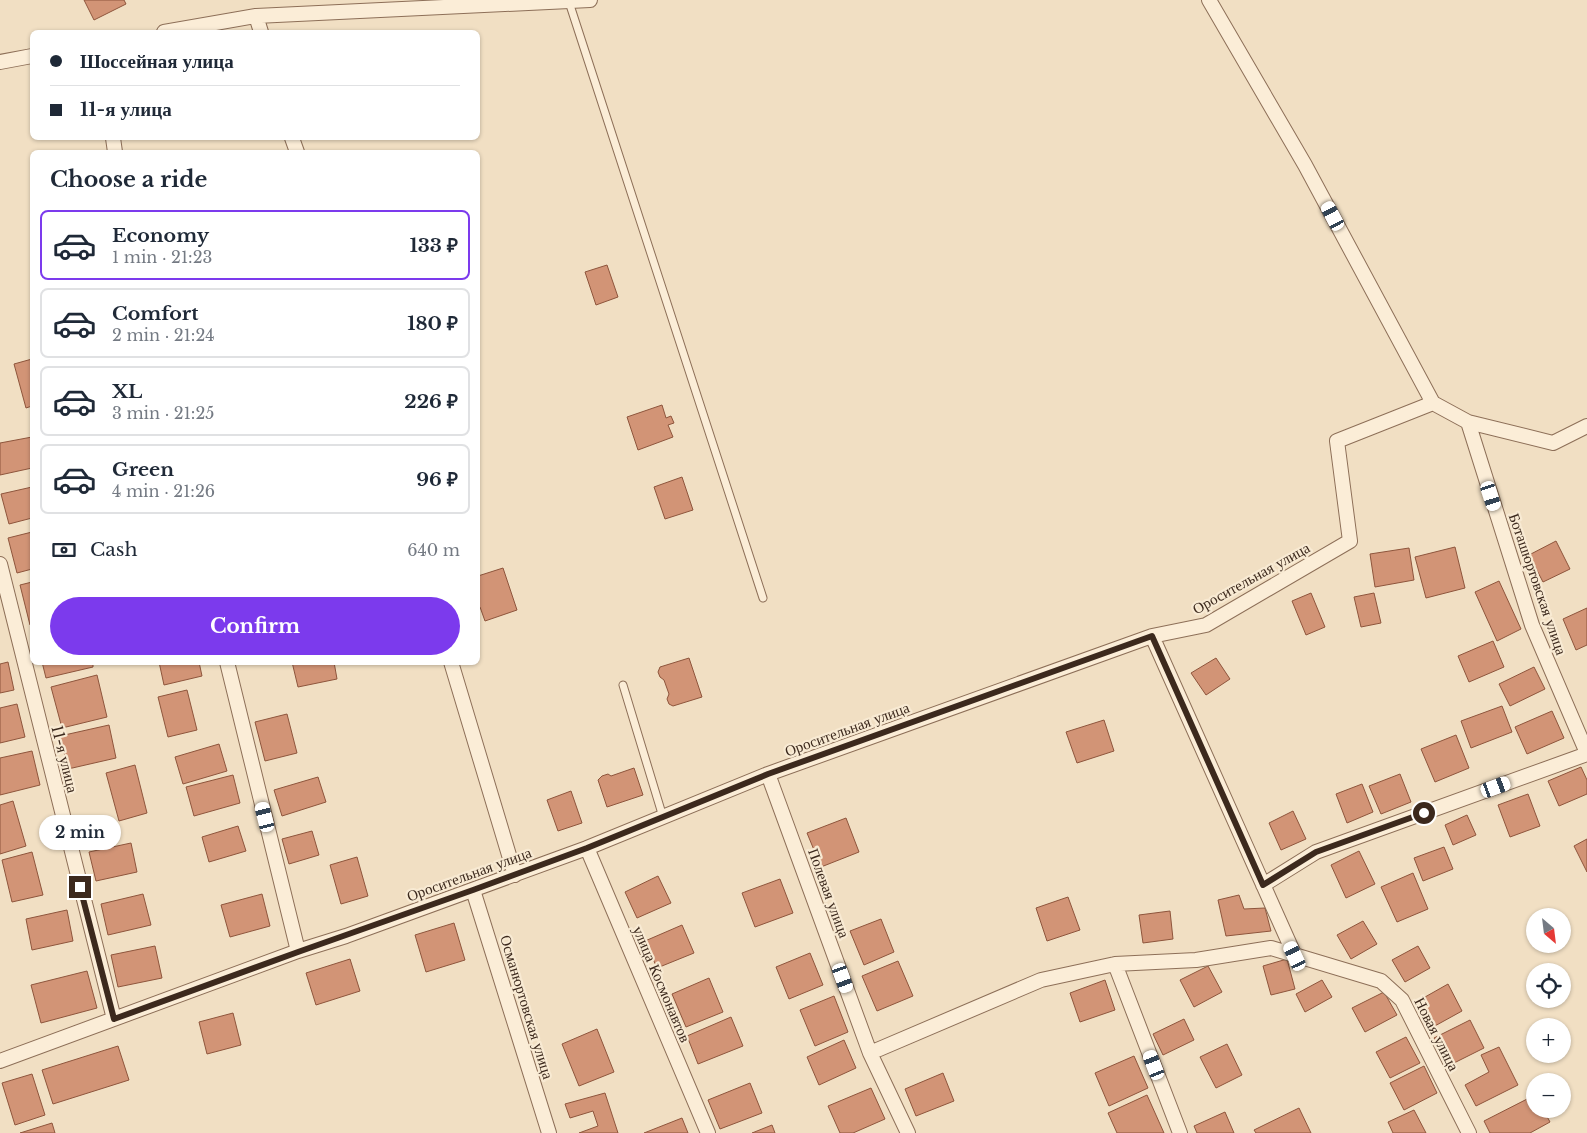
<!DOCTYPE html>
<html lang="en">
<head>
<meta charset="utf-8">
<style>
	:root { --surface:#fff; --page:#f6f6f7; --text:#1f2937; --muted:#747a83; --line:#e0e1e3; --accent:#7c3aed }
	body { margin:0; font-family:"Libre Baskerville",serif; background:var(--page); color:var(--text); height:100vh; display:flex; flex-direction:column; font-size:19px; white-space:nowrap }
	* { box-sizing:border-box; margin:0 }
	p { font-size:16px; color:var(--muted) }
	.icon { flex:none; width:28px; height:28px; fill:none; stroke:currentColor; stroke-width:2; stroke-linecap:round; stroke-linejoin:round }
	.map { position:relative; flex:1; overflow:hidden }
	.panel { position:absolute; left:30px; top:150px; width:450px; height:515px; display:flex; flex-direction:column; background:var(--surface); border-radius:8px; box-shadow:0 1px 4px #0004 }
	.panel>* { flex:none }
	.banner { position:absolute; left:30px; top:30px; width:450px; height:110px; border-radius:8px; box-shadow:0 1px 4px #0004; display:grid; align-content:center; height:110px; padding:0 20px; background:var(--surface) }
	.needle { width:32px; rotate:152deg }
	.tools { position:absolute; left:1526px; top:908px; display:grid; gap:10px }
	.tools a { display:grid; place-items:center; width:45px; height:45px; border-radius:50%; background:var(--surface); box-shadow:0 1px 4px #0004; font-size:25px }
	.end { position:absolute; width:22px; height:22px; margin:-11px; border:6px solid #3c291d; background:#fff; box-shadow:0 0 0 2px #fff }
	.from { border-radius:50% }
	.bubble { position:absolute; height:35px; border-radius:18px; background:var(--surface); box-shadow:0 1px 4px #0004; font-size:16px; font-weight:700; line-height:35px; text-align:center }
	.car { position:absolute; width:15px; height:30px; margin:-15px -8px; border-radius:6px; box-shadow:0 0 4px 1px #0007; background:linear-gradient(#fff 24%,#345 0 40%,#fff 0 76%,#345 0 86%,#fff 0) }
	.banner b { display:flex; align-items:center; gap:18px; height:48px; font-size:19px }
	.banner b+b { border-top:1px solid var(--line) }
	.banner i { width:12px; height:12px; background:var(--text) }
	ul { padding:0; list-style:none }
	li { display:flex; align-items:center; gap:15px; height:70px; margin:0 10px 8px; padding:0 10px; border:2px solid var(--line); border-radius:8px }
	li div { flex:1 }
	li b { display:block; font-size:19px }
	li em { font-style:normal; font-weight:700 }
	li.active { border-color:var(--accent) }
	li>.icon { width:45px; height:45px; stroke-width:1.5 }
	h2 { padding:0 20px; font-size:22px; line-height:60px }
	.pay { display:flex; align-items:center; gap:12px; height:55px; padding:0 20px; font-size:19px }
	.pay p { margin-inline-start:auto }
	.button { display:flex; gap:10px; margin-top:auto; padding:10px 20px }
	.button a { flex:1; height:58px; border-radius:30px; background:var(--accent); color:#fff; font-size:20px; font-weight:700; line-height:58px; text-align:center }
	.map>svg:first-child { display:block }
</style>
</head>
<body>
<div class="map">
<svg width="1587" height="1133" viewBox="0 0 1587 1133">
	<rect width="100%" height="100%" fill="#f1dfc3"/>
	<path fill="#d29476" stroke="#8e553c" d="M 84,0 L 124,0 L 126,4 L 94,20 Z
		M 607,265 L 618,297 L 596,305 L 585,272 Z
		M 32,359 L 32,406 L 26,408 L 14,364 Z
		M 662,405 L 666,418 L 671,416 L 674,423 L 668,425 L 673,437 L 638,450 L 627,417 Z
		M 32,437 L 32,468 L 0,475 L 0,443 Z
		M 682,477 L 693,510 L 665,519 L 654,487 Z
		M 32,487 L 32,518 L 9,524 L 1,494 Z
		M 32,532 L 32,569 L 17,573 L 8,538 Z
		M 1556,541 L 1570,569 L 1543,582 L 1529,555 Z
		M 1455,547 L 1465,588 L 1426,598 L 1415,557 Z
		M 1409,548 L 1414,580 L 1375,587 L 1370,554 Z
		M 503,568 L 517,610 L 485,621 L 480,607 L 478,608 L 478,576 Z
		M 1499,581 L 1521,629 L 1497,641 L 1475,592 Z
		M 32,582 L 32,624 L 30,625 L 20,585 Z
		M 1311,593 L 1325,627 L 1306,635 L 1292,601 Z
		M 1374,593 L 1381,623 L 1361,627 L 1354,597 Z
		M 1587,608 L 1587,645 L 1576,650 L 1563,619 Z
		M 1493,641 L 1504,667 L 1469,682 L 1458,656 Z
		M 689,658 L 702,697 L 673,706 L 669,704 L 667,699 L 669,694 L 664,680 L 660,677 L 658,672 L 660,667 Z
		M 1216,658 L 1230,679 L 1206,695 L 1191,673 Z
		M 8,662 L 14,690 L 0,693 L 0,664 Z
		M 42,662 L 93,662 L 93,667 L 46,678 Z
		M 159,662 L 199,662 L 202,676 L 164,685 Z
		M 292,662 L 334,662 L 337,679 L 298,687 Z
		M 1534,667 L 1545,689 L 1510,706 L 1499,684 Z
		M 97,675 L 107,717 L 62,728 L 51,687 Z
		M 187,690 L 197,730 L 168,737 L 158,697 Z
		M 17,704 L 25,737 L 0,743 L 0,708 Z
		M 1502,706 L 1512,732 L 1471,748 L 1461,721 Z
		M 1552,711 L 1564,738 L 1527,754 L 1515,727 Z
		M 287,714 L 297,753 L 265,761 L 255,722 Z
		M 1104,720 L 1114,751 L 1077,763 L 1066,732 Z
		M 109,725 L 116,758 L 68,769 L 60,736 Z
		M 1456,735 L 1469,768 L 1435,782 L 1421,749 Z
		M 219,744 L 227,771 L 183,784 L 175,757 Z
		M 32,751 L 40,785 L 0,795 L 0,758 Z
		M 135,765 L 147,813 L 119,821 L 106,773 Z
		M 1581,767 L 1587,780 L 1587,794 L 1559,806 L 1548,781 Z
		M 634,768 L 643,795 L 607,807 L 598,780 L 602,776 L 608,774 L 611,776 Z
		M 1400,774 L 1411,802 L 1381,814 L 1369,786 Z
		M 233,775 L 240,803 L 194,816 L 186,787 Z
		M 318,777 L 326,802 L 282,816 L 274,790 Z
		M 1362,784 L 1373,812 L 1347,823 L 1336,794 Z
		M 571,791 L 582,823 L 558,831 L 547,800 Z
		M 1528,794 L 1540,826 L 1510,837 L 1498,805 Z
		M 13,801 L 26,846 L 0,854 L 0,805 Z
		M 1293,811 L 1306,839 L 1281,850 L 1269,823 Z
		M 1467,815 L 1476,835 L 1453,845 L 1445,825 Z
		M 846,818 L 859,852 L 821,867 L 807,833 Z
		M 238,826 L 246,851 L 209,862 L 202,837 Z
		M 312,831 L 319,855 L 289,864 L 282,839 Z
		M 1587,839 L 1587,872 L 1574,846 Z
		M 131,843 L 137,872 L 96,881 L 89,852 Z
		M 1444,847 L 1453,869 L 1423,881 L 1414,858 Z
		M 1359,851 L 1375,884 L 1346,898 L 1331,865 Z
		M 32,852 L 43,895 L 12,902 L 2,860 Z
		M 357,857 L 368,896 L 341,904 L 330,865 Z
		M 1413,873 L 1428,909 L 1397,922 L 1381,887 Z
		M 658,876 L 671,903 L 637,918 L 625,892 Z
		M 780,879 L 793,913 L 755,927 L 742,893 Z
		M 143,894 L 151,925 L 108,935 L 101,904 Z
		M 262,894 L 270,926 L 230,937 L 221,905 Z
		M 1239,895 L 1244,909 L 1265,908 L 1271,931 L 1226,936 L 1218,900 Z
		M 1068,897 L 1080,930 L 1047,941 L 1036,908 Z
		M 67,910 L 73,941 L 32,950 L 26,919 Z
		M 1170,911 L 1173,939 L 1143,943 L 1139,915 Z
		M 881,919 L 894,952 L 864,965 L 850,931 Z
		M 1363,921 L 1377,944 L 1351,959 L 1337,935 Z
		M 454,923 L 465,960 L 426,972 L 415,935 Z
		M 682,925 L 694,953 L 657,968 L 645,941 Z
		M 155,946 L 162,978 L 118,987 L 111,955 Z
		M 1418,946 L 1430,968 L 1405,982 L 1392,960 Z
		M 810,953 L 823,985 L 789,999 L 776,967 Z
		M 350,959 L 360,991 L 316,1005 L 306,973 Z
		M 1287,959 L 1295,989 L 1271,995 L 1263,966 Z
		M 898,961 L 913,996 L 877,1011 L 862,976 Z
		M 1208,966 L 1222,992 L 1194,1007 L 1180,980 Z
		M 87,971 L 97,1008 L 41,1023 L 31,985 Z
		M 709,978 L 723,1012 L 686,1027 L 672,994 Z
		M 1105,980 L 1115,1010 L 1080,1022 L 1070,993 Z
		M 1322,980 L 1332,997 L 1305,1012 L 1296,994 Z
		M 1448,984 L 1462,1011 L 1433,1027 L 1418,1001 Z
		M 1384,992 L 1397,1015 L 1365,1032 L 1352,1008 Z
		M 834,996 L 848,1032 L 815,1046 L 800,1010 Z
		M 233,1013 L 241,1045 L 207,1054 L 199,1022 Z
		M 731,1017 L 743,1046 L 698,1064 L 687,1036 Z
		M 1184,1019 L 1194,1040 L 1163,1055 L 1153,1034 Z
		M 1470,1020 L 1484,1048 L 1448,1066 L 1434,1038 Z
		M 597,1029 L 614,1072 L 579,1086 L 562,1044 Z
		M 1406,1037 L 1420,1063 L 1390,1078 L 1376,1052 Z
		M 844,1040 L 856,1068 L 819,1085 L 807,1057 Z
		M 1227,1044 L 1242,1075 L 1216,1088 L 1200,1057 Z
		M 118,1046 L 129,1080 L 53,1104 L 42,1070 Z
		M 1499,1047 L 1518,1085 L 1476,1106 L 1465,1085 L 1489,1072 L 1481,1055 Z
		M 1134,1056 L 1148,1088 L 1109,1106 L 1095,1073 Z
		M 1424,1066 L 1437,1093 L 1404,1110 L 1390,1083 Z
		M 943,1073 L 954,1101 L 916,1116 L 905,1089 Z
		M 32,1074 L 45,1115 L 15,1125 L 2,1083 Z
		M 750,1083 L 762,1113 L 720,1129 L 708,1100 Z
		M 871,1088 L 885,1119 L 853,1133 L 840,1133 L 828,1106 Z
		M 605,1093 L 618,1133 L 579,1133 L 598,1126 L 593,1111 L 570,1118 L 565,1104 Z
		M 1147,1095 L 1164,1133 L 1117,1133 L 1108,1113 Z
		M 1535,1095 L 1535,1109 L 1543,1109 L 1550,1122 L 1530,1133 L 1490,1133 L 1484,1121 Z
		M 1299,1108 L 1311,1133 L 1256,1133 L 1254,1130 Z
		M 1414,1110 L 1426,1133 L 1393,1133 L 1388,1122 Z
		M 1225,1112 L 1234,1133 L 1197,1133 L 1194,1126 Z
		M 682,1118 L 688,1133 L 644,1133 Z
		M 52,1123 L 55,1133 L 20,1133 Z
		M 772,1125 L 775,1133 L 752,1133 Z"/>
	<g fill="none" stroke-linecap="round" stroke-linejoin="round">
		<g stroke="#8d6f58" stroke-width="9">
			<path id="lane" d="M 569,2 L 763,598
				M 623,685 L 663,817"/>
		</g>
		<g stroke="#8d6f58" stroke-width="16">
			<path id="street" d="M 1209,0 L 1305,165 L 1433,403
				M 256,16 L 261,32
				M 164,32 L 256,16 L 590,0
				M 0,62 L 32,56
				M 113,138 L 115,152
				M 292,138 L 297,152
				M 1468,422 L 1532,625 L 1587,753
				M 0,564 L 114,1019
				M 1152,636 L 1295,956
				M 227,662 L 298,951
				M 451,662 L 515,875
				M 768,774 L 870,1053 L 908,1133
				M 587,848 L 708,1133
				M 1263,885 L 1316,852 L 1587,754
				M 473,890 L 549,1133
				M 1115,964 L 1180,1133
				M 870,1053 L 1041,980 L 1115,964 L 1196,960 L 1271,948 L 1381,981 L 1402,1000 L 1469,1133
				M 0,1061 L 298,951 L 346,936 L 587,848 L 768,774 L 1152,636 L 1206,625 L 1350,541 L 1337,441 L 1433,403 L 1468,422 L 1553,443 L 1587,426"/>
		</g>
		<use href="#lane" stroke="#fbedd7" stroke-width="7"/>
		<use href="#street" stroke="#fbedd7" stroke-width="14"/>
	</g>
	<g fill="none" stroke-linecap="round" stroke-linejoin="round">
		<path stroke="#3c291d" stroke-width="6" d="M 80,887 L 114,1019 L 298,952 L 473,890 L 587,848 L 768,774 L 1152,636 L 1263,885 L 1316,852 L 1424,813"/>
	</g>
	<g text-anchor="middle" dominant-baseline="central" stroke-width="4.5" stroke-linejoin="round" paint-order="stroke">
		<g font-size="15" fill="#3c291d" stroke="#f8ead3">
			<text transform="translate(1251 578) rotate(-29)">Оросительная улица</text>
			<text transform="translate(1538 584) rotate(71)">Боташюртовская улица</text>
			<text transform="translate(847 729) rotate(-20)">Оросительная улица</text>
			<text transform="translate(65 759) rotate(76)">11-я улица</text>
			<text transform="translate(469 874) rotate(-20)">Оросительная улица</text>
			<text transform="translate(829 893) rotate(70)">Полевая улица</text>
			<text transform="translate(662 984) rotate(67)">улица Космонавтов</text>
			<text transform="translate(527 1007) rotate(73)">Османюртовская улица</text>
			<text transform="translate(1437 1034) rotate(63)">Новая улица</text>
		</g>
	</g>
</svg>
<div class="tools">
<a><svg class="needle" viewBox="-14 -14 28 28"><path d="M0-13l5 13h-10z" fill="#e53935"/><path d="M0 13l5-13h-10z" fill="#747a83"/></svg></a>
<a><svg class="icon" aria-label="locate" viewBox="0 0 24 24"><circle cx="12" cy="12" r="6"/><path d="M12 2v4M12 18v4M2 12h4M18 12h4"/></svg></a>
<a>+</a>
<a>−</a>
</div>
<i class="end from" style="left:1424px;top:813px"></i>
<i class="end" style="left:80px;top:887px"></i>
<div class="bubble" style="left:39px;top:815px;width:82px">2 min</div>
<i class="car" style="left:1333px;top:216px;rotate:332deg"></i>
<i class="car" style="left:1491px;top:496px;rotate:162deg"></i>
<i class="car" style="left:1496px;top:787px;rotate:70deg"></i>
<i class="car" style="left:265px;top:817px;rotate:346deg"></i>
<i class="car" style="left:1295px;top:956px;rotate:335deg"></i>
<i class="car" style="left:843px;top:978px;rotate:160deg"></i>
<i class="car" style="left:1154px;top:1065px;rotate:339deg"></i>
<div class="banner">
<b><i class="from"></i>Шоссейная улица</b>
<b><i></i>11-я улица</b>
</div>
<section class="panel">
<h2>Choose a ride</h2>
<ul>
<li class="active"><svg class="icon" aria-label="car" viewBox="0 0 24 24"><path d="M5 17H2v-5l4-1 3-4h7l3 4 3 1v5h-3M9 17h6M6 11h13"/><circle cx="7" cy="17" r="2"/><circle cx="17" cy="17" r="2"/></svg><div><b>Economy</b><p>1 min · 21:23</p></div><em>133 ₽</em></li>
<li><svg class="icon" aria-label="car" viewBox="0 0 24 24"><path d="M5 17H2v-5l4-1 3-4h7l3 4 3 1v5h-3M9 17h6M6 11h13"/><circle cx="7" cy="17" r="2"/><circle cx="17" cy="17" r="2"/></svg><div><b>Comfort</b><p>2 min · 21:24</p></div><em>180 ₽</em></li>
<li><svg class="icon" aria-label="car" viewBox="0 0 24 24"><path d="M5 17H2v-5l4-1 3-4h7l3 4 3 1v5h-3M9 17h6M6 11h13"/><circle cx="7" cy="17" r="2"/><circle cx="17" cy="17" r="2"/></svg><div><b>XL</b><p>3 min · 21:25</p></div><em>226 ₽</em></li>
<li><svg class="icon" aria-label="car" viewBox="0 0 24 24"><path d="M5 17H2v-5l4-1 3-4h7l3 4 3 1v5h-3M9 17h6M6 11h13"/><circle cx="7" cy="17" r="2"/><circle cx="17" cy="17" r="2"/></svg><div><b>Green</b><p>4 min · 21:26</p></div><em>96 ₽</em></li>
</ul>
<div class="pay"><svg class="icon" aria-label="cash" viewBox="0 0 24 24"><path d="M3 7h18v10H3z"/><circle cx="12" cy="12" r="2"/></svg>Cash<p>640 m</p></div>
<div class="button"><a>Confirm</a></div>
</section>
</div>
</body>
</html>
